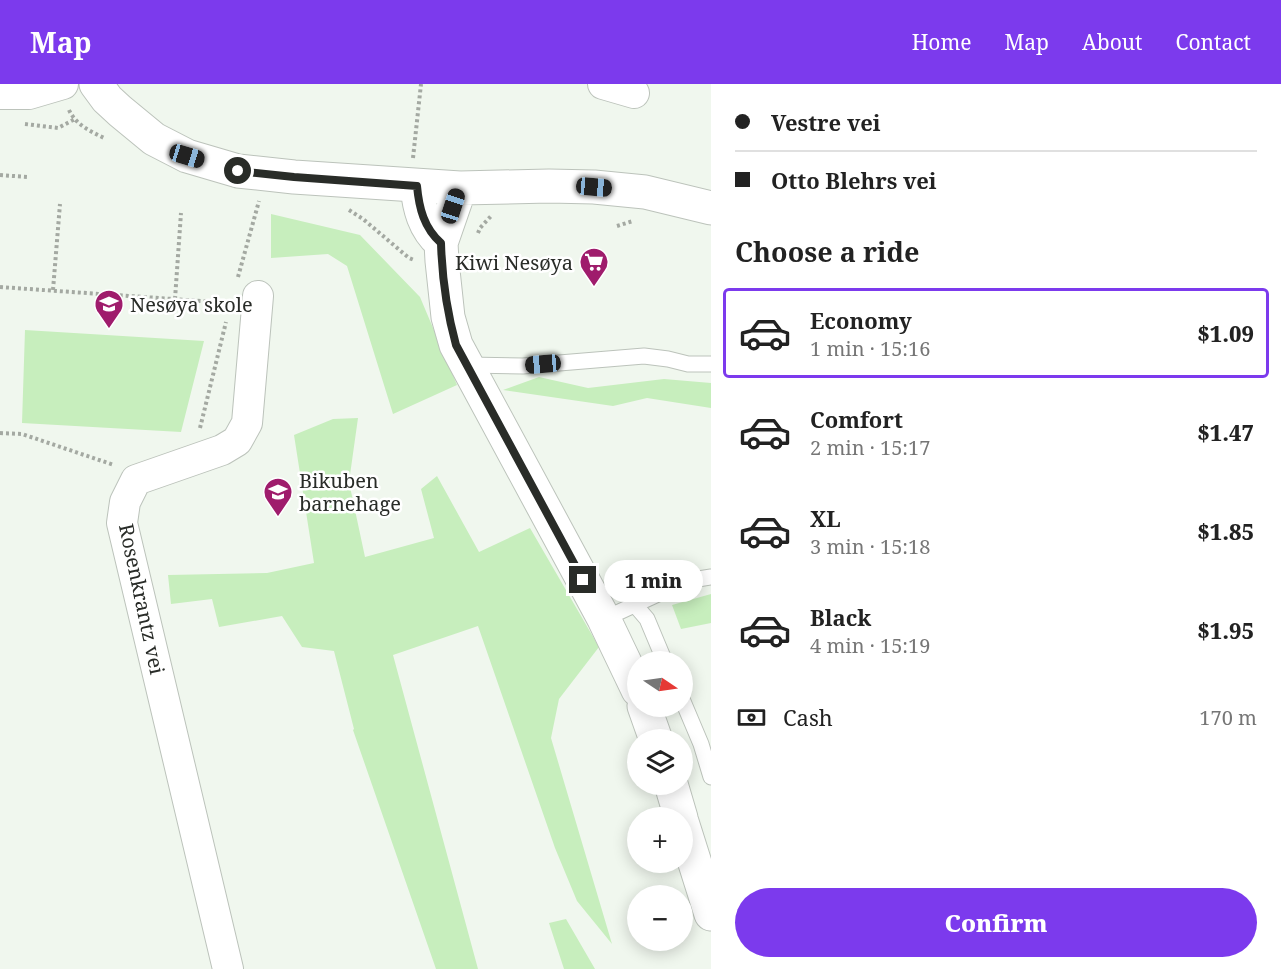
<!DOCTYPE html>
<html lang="en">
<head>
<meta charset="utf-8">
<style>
	:root { --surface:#fff; --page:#f6f6f6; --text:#222; --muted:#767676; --line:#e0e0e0; --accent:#7c3aed }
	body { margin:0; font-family:"Noto Serif",serif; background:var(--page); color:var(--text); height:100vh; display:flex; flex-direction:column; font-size:22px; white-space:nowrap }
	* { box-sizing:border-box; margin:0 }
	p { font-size:20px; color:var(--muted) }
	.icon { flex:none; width:33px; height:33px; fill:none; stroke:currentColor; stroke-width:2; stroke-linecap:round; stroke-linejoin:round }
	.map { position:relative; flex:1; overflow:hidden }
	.sheet { display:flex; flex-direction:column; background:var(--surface); width:570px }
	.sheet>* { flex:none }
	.top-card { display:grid; align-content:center; height:132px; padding:0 24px; background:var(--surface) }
	.needle { width:39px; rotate:103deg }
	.fabs { position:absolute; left:627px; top:567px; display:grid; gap:12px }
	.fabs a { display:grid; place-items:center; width:66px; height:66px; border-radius:50%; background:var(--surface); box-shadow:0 3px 15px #0003; font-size:30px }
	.end { position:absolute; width:27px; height:27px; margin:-14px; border:8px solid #292c28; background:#fff; box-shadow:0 0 0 3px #fff }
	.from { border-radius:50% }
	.bubble { position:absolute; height:42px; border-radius:21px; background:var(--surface); box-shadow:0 3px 15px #0003; font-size:20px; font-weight:800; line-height:42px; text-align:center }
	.car { position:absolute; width:18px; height:36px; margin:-18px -9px; border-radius:8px; box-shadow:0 0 4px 2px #0007; background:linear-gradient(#222 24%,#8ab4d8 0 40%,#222 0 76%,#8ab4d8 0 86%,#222 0) }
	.top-card b { display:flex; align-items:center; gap:21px; height:57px; font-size:22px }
	.top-card b+b { border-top:2px solid var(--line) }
	.top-card i { width:15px; height:15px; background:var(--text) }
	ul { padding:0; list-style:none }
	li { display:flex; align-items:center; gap:18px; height:90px; margin:0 12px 9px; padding:0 12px; border:3px solid transparent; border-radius:6px }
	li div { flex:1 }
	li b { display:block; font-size:22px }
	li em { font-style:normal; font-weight:800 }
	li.on { border-color:var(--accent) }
	li>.icon { width:54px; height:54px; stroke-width:1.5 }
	h2 { padding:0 24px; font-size:27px; line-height:72px }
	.pay { display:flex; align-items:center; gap:15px; height:66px; padding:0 24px; font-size:22px }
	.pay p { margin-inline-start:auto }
	.cta { display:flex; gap:12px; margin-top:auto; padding:12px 24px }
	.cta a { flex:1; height:69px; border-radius:36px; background:var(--accent); color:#fff; font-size:24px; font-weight:800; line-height:69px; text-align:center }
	header { display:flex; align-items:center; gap:36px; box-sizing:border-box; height:84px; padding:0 30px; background:var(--accent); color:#fff }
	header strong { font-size:28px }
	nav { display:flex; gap:33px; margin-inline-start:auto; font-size:21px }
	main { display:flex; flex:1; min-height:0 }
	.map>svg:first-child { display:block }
</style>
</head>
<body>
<header>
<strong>Map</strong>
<nav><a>Home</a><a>Map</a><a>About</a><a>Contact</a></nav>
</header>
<main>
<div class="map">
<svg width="711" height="885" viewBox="0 0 711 885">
	<rect width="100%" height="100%" fill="#f0f7ee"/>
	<path fill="#c7eebd" d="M 271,130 L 360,151 L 420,213 L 457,301 L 393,330 L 347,182 L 328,170 L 271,174 Z
		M 25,246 L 204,257 L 181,348 L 22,339 Z
		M 539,293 L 588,304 L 664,295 L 711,299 L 711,324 L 647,314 L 613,322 L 503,306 Z
		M 358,334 L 349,398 L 365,473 L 434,454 L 421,405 L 437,392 L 479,468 L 530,444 L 599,563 L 559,615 L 551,654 L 612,860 L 577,817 L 555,764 L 478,542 L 393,571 L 478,885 L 436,885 L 353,646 L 354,645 L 334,567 L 302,563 L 282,532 L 219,543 L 212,515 L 171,520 L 168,491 L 267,489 L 314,479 L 294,351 L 333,335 Z
		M 711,510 L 711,539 L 681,545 L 672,521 Z
		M 566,835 L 595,885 L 564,885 L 549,839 Z"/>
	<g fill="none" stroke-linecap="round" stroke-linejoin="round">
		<g stroke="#bcc3bb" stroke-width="17">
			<path id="service" d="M 467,281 L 523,282 L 644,272 L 668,275 L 688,280 L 711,280
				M 635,521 L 647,535 L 665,578
				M 604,535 L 686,497 L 711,493
				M 682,615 L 701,660 L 711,693"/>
		</g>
		<g stroke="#bcc3bb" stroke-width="32">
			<path id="minor" d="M 603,0 L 634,9
				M 0,10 L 29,10 L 63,0
				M 228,885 L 122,439 L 125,418 L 136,396 L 222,366 L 237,357 L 247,339 L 258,212"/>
		</g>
		<g stroke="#bcc3bb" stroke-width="35">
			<path id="tertiary" d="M 96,0 L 107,15 L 120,27 L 154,55 L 187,72 L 238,87 L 294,93 L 460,104 L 549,102 L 594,103 L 645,108 L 711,124
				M 417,102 C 419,124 424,144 441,159
				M 460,104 L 441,159 L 442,177 L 448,233 L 456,261 L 604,535 L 638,606
				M 644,622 L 656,656
				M 671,700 L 681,734
				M 682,738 L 711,830"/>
		</g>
		<path stroke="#a4a9a2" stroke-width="4" stroke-dasharray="3 3" stroke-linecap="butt" d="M 69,26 C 76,41 90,47 104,54
			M 25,40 L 58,44 L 75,35
			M 413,74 L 421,0
			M 0,91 L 27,93
			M 349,126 L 363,135 L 409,174 L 414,176
			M 617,142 L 633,137
			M 478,149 L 480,144 L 492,131
			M 238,193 L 259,117
			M 0,203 L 230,219
			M 53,206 L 60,120
			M 175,215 L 181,129
			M 200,344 L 226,238
			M 0,349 L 22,350 L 114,381"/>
		<use href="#service" stroke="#fff" stroke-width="15"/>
		<use href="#minor" stroke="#fff" stroke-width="30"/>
		<use href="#tertiary" stroke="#fff" stroke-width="33"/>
	</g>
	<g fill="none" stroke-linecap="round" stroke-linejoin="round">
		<path stroke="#292c28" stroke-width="8" d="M 238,87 L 294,93 L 417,102 C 419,124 424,144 441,159 C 442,193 447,228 456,261 L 583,496"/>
	</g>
	<defs>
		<g id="supermarket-pin" transform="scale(1.5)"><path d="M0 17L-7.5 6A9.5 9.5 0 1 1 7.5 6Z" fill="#9f1c6c" stroke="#fff"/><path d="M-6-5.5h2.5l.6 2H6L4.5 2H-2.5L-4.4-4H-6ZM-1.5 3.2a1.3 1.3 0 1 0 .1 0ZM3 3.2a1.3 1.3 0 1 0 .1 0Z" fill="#fff"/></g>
		<g id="school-pin" transform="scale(1.5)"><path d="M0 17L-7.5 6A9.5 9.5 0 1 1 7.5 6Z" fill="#9f1c6c" stroke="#fff"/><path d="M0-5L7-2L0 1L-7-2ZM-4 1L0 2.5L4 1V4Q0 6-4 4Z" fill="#fff"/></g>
	</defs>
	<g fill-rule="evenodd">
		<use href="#supermarket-pin" x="594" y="178"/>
		<use href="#school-pin" x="109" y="220"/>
		<use href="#school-pin" x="278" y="408"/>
	</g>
	<g text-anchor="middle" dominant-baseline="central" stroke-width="5" stroke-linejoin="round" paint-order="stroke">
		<g font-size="20" fill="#292c28" stroke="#fff" text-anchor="start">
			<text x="573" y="178" text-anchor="end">Kiwi Nesøya</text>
			<text x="130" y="220">Nesøya skole</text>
			<text x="299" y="396">Bikuben<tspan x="299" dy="23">barnehage</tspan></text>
		</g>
		<g font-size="20" fill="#292c28" stroke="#fff">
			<text transform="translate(142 515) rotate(78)">Rosenkrantz vei</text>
		</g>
	</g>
</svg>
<div class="fabs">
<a><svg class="needle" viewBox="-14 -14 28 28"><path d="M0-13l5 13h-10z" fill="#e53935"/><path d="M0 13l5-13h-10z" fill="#767676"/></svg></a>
<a><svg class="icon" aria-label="layers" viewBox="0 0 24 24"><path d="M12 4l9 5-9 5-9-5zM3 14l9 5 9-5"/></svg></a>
<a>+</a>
<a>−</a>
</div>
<i class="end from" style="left:238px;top:87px"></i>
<i class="end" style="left:583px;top:496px"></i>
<div class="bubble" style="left:604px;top:476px;width:99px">1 min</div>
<i class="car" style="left:187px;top:72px;rotate:107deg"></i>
<i class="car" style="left:594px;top:103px;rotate:95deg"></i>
<i class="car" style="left:453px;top:122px;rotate:18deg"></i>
<i class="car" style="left:543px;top:280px;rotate:265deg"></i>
</div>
<section class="sheet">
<div class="top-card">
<b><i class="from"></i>Vestre vei</b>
<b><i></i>Otto Blehrs vei</b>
</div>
<h2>Choose a ride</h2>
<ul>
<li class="on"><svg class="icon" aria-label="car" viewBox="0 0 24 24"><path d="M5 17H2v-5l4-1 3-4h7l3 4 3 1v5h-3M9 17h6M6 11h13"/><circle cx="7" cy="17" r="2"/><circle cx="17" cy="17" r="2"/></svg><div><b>Economy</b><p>1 min · 15:16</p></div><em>$1.09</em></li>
<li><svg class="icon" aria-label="car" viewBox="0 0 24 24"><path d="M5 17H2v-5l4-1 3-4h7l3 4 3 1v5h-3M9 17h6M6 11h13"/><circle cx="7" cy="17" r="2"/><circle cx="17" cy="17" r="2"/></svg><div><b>Comfort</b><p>2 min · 15:17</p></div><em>$1.47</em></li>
<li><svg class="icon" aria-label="car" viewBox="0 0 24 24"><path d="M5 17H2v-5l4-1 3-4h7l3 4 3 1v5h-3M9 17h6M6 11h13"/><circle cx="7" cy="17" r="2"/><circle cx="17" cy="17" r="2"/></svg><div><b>XL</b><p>3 min · 15:18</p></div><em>$1.85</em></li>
<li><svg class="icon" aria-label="car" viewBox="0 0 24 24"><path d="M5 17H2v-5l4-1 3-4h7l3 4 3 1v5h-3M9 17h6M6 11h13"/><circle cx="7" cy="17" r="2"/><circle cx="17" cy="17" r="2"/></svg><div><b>Black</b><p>4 min · 15:19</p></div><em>$1.95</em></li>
</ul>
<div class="pay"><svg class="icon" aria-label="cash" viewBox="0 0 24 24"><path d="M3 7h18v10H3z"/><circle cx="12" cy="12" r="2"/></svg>Cash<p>170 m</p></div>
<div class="cta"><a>Confirm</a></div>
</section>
</main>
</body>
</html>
